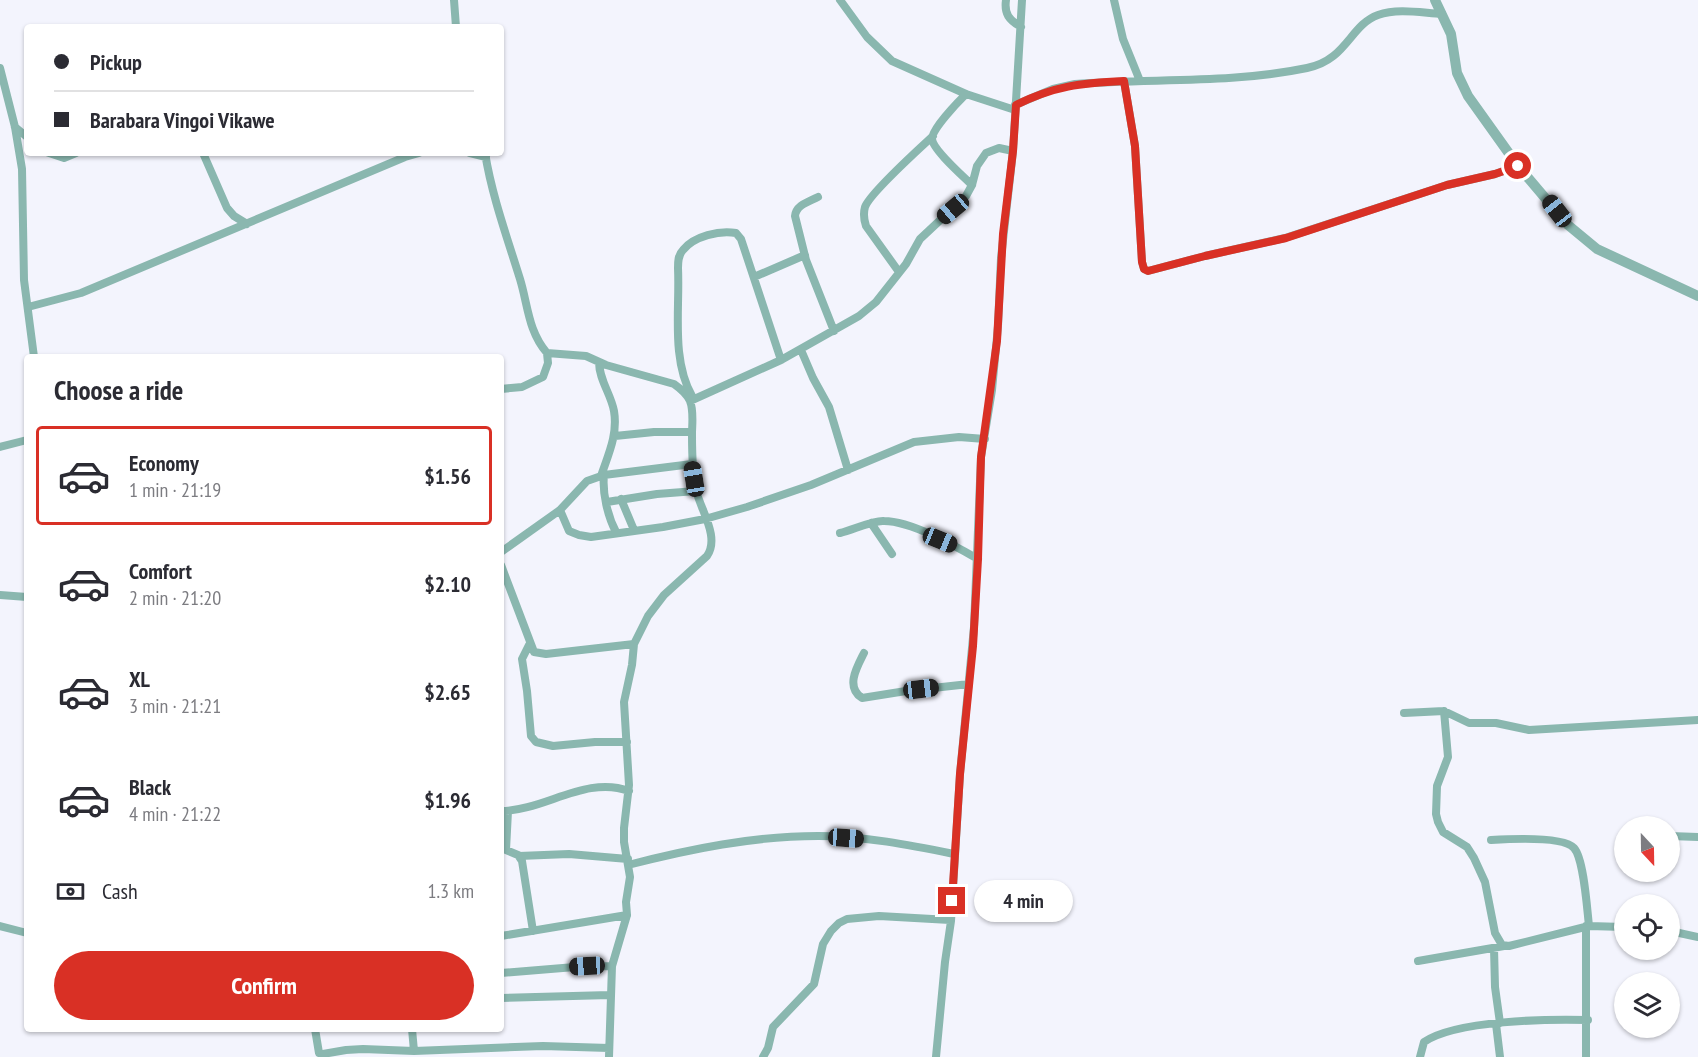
<!DOCTYPE html>
<html lang="en">
<head>
<meta charset="utf-8">
<style>
	:root { --surface:#fff; --page:#f2f2f3; --text:#2b2b33; --muted:#7c7c81; --line:#e1e1e2; --accent:#d93025 }
	body { margin:0; font-family:"PT Sans Narrow",sans-serif; background:var(--page); color:var(--text); height:100vh; display:flex; flex-direction:column; font-size:22px; white-space:nowrap }
	* { box-sizing:border-box; margin:0 }
	p { font-size:20px; color:var(--muted) }
	.icon { flex:none; width:33px; height:33px; fill:none; stroke:currentColor; stroke-width:2; stroke-linecap:round; stroke-linejoin:round }
	.map { position:relative; flex:1; overflow:hidden }
	.panel { position:absolute; left:24px; top:354px; width:480px; height:678px; display:flex; flex-direction:column; background:var(--surface); border-radius:6px; box-shadow:0 2px 4px #0004 }
	.panel>* { flex:none }
	.top-card { position:absolute; left:24px; top:24px; width:480px; height:132px; border-radius:6px; box-shadow:0 2px 4px #0004; display:grid; align-content:center; height:132px; padding:0 30px; background:var(--surface) }
	.needle { width:39px; rotate:158deg }
	.controls { position:absolute; left:1614px; top:816px; display:grid; gap:12px }
	.controls a { display:grid; place-items:center; width:66px; height:66px; border-radius:50%; background:var(--surface); box-shadow:0 2px 4px #0004; font-size:30px }
	.end { position:absolute; width:27px; height:27px; margin:-14px; border:8px solid #d93025; background:#fff; box-shadow:0 0 0 3px #fff }
	.from { border-radius:50% }
	.bubble { position:absolute; height:42px; border-radius:21px; background:var(--surface); box-shadow:0 2px 4px #0004; font-size:20px; font-weight:600; line-height:42px; text-align:center }
	.car { position:absolute; width:18px; height:36px; margin:-18px -9px; border-radius:8px; box-shadow:0 0 4px 2px #0007; background:linear-gradient(#222 24%,#8ab4d8 0 40%,#222 0 76%,#8ab4d8 0 86%,#222 0) }
	.top-card b { display:flex; align-items:center; gap:21px; height:57px; font-size:22px }
	.top-card b+b { border-top:2px solid var(--line) }
	.top-card i { width:15px; height:15px; background:var(--text) }
	ul { padding:0; list-style:none }
	li { display:flex; align-items:center; gap:18px; height:99px; margin:0 12px 9px; padding:0 18px; border:3px solid transparent; border-radius:6px }
	li div { flex:1 }
	li b { display:block; font-size:22px }
	li em { font-style:normal; font-weight:600 }
	li.current { border-color:var(--accent) }
	li>.icon { width:54px; height:54px; stroke-width:1.5 }
	h2 { padding:0 30px; font-size:27px; line-height:72px }
	.pay { display:flex; align-items:center; gap:15px; height:66px; padding:0 30px; font-size:22px }
	.pay p { margin-inline-start:auto }
	.cta { display:flex; gap:12px; margin-top:auto; padding:12px 30px }
	.cta a { flex:1; height:69px; border-radius:36px; background:var(--accent); color:#fff; font-size:24px; font-weight:600; line-height:69px; text-align:center }
	.map>svg:first-child { display:block }
</style>
</head>
<body>
<div class="map">
<svg width="1698" height="1057" viewBox="0 0 1698 1057">
	<rect width="100%" height="100%" fill="#f3f4fd"/>
	<g fill="none" stroke-linecap="round" stroke-linejoin="round">
		<path stroke="#8ab7af" stroke-width="8" d="M 454,0 L 456,27
			M 840,0 L 867,37 L 892,61 L 966,94 L 1015,110
			M 1006,0 C 1004,14 1009,20 1021,27
			M 1114,0 L 1123,39 L 1140,81
			M 0,68 L 15,127 L 22,169 L 24,280 L 34,357
			M 1124,81 L 1135,146 L 1142,262 L 1144,269 L 1148,271 L 1205,256 L 1285,238 L 1447,185 L 1495,174 L 1518,166
			M 966,94 C 958,102 932,129 932,139 C 933,150 964,177 972,185
			M 1015,105 L 1053,89 L 1075,84 C 1152,78 1230,84 1307,68 C 1347,60 1350,25 1378,15 C 1398,8 1422,13 1442,14
			M 15,127 L 27,137
			M 49,153 L 64,158 L 76,153
			M 203,153 L 227,208 L 234,216 L 247,224
			M 470,153 L 486,157
			M 485,153 C 492,196 507,237 520,279 C 528,305 528,331 547,353 L 586,356 L 606,365 L 674,384 C 681,389 687,394 690,401 C 694,411 692,424 692,434 C 692,453 692,472 696,490 C 701,511 720,537 707,556 L 664,595 L 648,616 L 634,644 L 632,665 L 624,702 L 629,785 L 624,828 L 624,842 L 630,877 L 626,902 L 627,915 L 612,966 L 609,1057
			M 818,197 C 808,202 796,205 795,216 L 806,260 L 834,331
			M 899,272 L 866,226 C 864,220 863,214 865,207 C 870,193 919,149 933,136
			M 754,277 L 805,255
			M 28,307 L 81,293 L 405,157 L 419,153
			M 801,350 L 813,378 L 829,407 L 848,470
			M 599,362 C 599,380 611,394 614,411 C 618,435 608,455 601,476
			M 501,389 L 522,387 L 543,377 L 548,363 L 547,353
			M 692,396 C 671,359 680,309 678,268 C 678,262 678,255 683,250 C 694,236 720,230 736,233 L 741,239 L 781,360
			M 690,401 L 781,360 L 859,316 L 876,302 L 906,264 L 920,239 L 966,196 L 972,185 L 977,166 L 986,153 L 999,148 L 1013,151
			M 615,436 L 654,432 L 692,432
			M 0,447 L 27,440
			M 604,475 C 602,493 608,517 616,532
			M 621,499 L 634,530
			M 607,502 L 657,494 L 696,491
			M 560,510 L 569,531 L 579,535 L 591,537 L 663,527 L 705,519 L 747,507 L 811,485 L 914,442 L 959,437 L 985,439
			M 871,523 L 892,554
			M 840,533 C 853,530 873,520 884,521 C 911,521 955,546 978,559
			M 501,552 L 560,510 L 587,481 L 604,475 L 692,464
			M 501,565 L 534,652 L 546,654 L 634,644
			M 0,595 L 27,597
			M 529,645 L 522,659 L 527,691 L 531,736 L 536,742 L 553,746 L 595,742 L 627,742
			M 864,653 C 857,667 845,687 862,698 L 906,691 L 969,684
			M 1444,711 L 1448,757 L 1437,786 L 1436,814 L 1438,822 L 1443,832 L 1467,847 L 1474,858 L 1485,882 L 1495,933 L 1502,945 L 1509,946 L 1589,926 L 1624,927
			M 1404,713 L 1444,711 L 1469,723 L 1496,723 L 1529,730 L 1698,720
			M 501,811 C 544,811 586,775 629,791
			M 508,811 L 506,850 L 518,855 L 522,861 L 533,931
			M 1623,834 L 1624,834
			M 1670,836 L 1698,837
			M 1491,840 C 1508,839 1563,836 1574,848 C 1584,859 1587,909 1589,926
			M 519,856 L 569,854 L 628,859
			M 628,865 C 690,849 754,836 818,836 C 864,836 910,845 954,854
			M 0,926 L 27,933
			M 1586,926 L 1586,1057
			M 1670,931 L 1698,937
			M 501,936 L 627,915
			M 1494,948 L 1495,987 L 1500,1023
			M 1418,961 L 1504,946
			M 501,973 L 575,967 L 612,966
			M 501,998 L 610,995
			M 1496,1024 L 1500,1057
			M 315,1029 L 319,1053 L 323,1054 L 346,1050 L 363,1049 L 414,1051 L 543,1046 L 609,1048
			M 412,1029 L 414,1051
			M 763,1057 L 768,1048 L 773,1027 L 814,984 L 823,944 L 831,931 L 839,923 L 847,919 L 879,916 L 950,920
			M 936,1057 L 945,962 L 951,921 L 960,774 L 974,627 L 981,457 L 992,390 L 998,326 L 1001,258 L 1013,151 L 1022,0
			M 1420,1057 L 1424,1042 C 1456,1020 1549,1019 1588,1020"/>
		<path stroke="#8ab7af" stroke-width="10" d="M 1435,0 L 1451,34 L 1457,73 L 1468,96 L 1518,166 L 1568,225 L 1597,249 L 1698,296"/>
	</g>
	<g fill="none" stroke-linecap="round" stroke-linejoin="round">
		<path stroke="#d93025" stroke-width="8" d="M 952,901 L 960,774 L 973,646 L 978,559 L 981,457 L 997,341 L 1003,234 L 1013,151 L 1016,105 C 1054,86 1081,83 1124,81 L 1135,146 L 1142,262 L 1144,269 L 1148,271 L 1205,256 L 1286,238 L 1447,185 L 1495,174 L 1518,166"/>
	</g>
</svg>
<div class="controls">
<a><svg class="needle" viewBox="-14 -14 28 28"><path d="M0-13l5 13h-10z" fill="#e53935"/><path d="M0 13l5-13h-10z" fill="#7c7c81"/></svg></a>
<a><svg class="icon" aria-label="locate" viewBox="0 0 24 24"><circle cx="12" cy="12" r="6"/><path d="M12 2v4M12 18v4M2 12h4M18 12h4"/></svg></a>
<a><svg class="icon" aria-label="layers" viewBox="0 0 24 24"><path d="M12 4l9 5-9 5-9-5zM3 14l9 5 9-5"/></svg></a>
</div>
<i class="end from" style="left:1518px;top:166px"></i>
<i class="end" style="left:952px;top:901px"></i>
<div class="bubble" style="left:974px;top:880px;width:99px">4 min</div>
<i class="car" style="left:953px;top:209px;rotate:230deg"></i>
<i class="car" style="left:1557px;top:211px;rotate:322deg"></i>
<i class="car" style="left:694px;top:479px;rotate:351deg"></i>
<i class="car" style="left:940px;top:540px;rotate:112deg"></i>
<i class="car" style="left:921px;top:689px;rotate:83deg"></i>
<i class="car" style="left:846px;top:838px;rotate:94deg"></i>
<i class="car" style="left:587px;top:966px;rotate:267deg"></i>
<div class="top-card">
<b><i class="from"></i>Pickup</b>
<b><i></i>Barabara Vingoi Vikawe</b>
</div>
<section class="panel">
<h2>Choose a ride</h2>
<ul>
<li class="current"><svg class="icon" aria-label="car" viewBox="0 0 24 24"><path d="M5 17H2v-5l4-1 3-4h7l3 4 3 1v5h-3M9 17h6M6 11h13"/><circle cx="7" cy="17" r="2"/><circle cx="17" cy="17" r="2"/></svg><div><b>Economy</b><p>1 min · 21:19</p></div><em>$1.56</em></li>
<li><svg class="icon" aria-label="car" viewBox="0 0 24 24"><path d="M5 17H2v-5l4-1 3-4h7l3 4 3 1v5h-3M9 17h6M6 11h13"/><circle cx="7" cy="17" r="2"/><circle cx="17" cy="17" r="2"/></svg><div><b>Comfort</b><p>2 min · 21:20</p></div><em>$2.10</em></li>
<li><svg class="icon" aria-label="car" viewBox="0 0 24 24"><path d="M5 17H2v-5l4-1 3-4h7l3 4 3 1v5h-3M9 17h6M6 11h13"/><circle cx="7" cy="17" r="2"/><circle cx="17" cy="17" r="2"/></svg><div><b>XL</b><p>3 min · 21:21</p></div><em>$2.65</em></li>
<li><svg class="icon" aria-label="car" viewBox="0 0 24 24"><path d="M5 17H2v-5l4-1 3-4h7l3 4 3 1v5h-3M9 17h6M6 11h13"/><circle cx="7" cy="17" r="2"/><circle cx="17" cy="17" r="2"/></svg><div><b>Black</b><p>4 min · 21:22</p></div><em>$1.96</em></li>
</ul>
<div class="pay"><svg class="icon" aria-label="cash" viewBox="0 0 24 24"><path d="M3 7h18v10H3z"/><circle cx="12" cy="12" r="2"/></svg>Cash<p>1.3 km</p></div>
<div class="cta"><a>Confirm</a></div>
</section>
</div>
</body>
</html>
